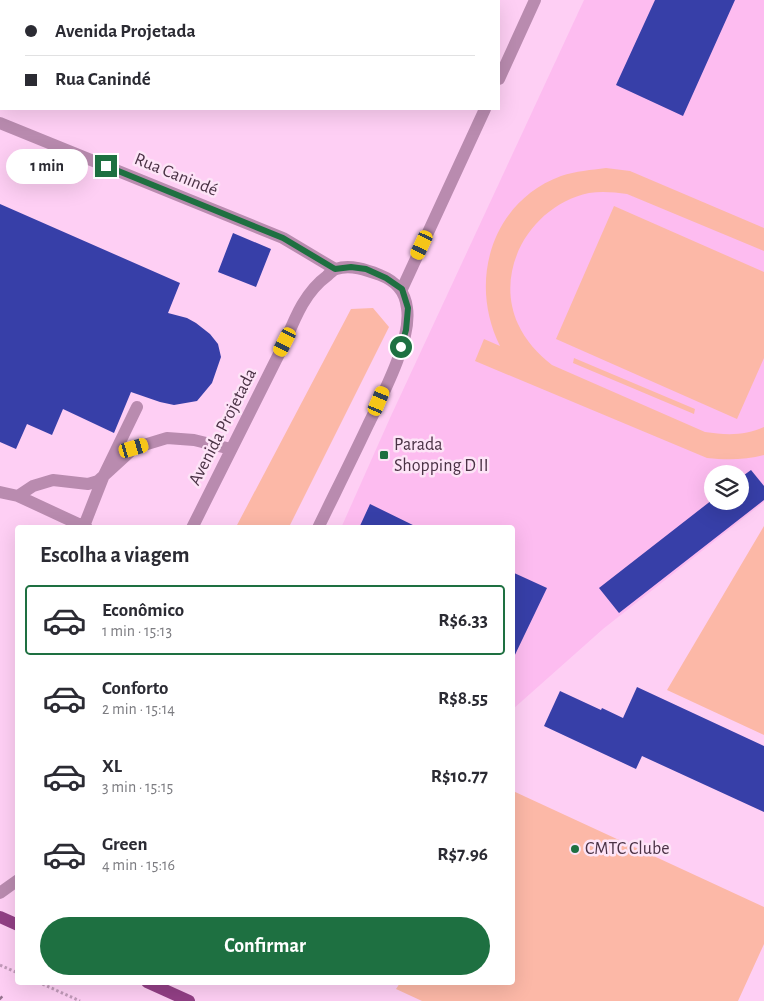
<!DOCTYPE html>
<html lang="pt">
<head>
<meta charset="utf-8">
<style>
	:root { --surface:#fff; --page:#f2f2f3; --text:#2b2b33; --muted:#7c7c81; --line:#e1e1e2; --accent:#1e7041 }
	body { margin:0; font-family:"Alegreya Sans",sans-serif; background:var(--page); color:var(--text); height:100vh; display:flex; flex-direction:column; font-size:19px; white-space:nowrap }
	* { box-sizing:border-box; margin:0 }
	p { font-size:16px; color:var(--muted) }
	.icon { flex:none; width:28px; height:28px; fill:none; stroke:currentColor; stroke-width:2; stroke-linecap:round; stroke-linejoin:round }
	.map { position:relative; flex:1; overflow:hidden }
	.details { position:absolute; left:15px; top:525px; width:500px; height:460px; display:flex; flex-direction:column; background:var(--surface); border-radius:5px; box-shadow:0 5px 20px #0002 }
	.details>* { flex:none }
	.guide { position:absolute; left:0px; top:0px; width:500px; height:110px; box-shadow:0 5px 20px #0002; display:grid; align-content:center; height:110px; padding:0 25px; background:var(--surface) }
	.tools { position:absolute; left:704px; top:465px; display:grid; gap:10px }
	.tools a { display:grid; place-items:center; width:45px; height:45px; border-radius:50%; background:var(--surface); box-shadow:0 5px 20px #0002; font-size:25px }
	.end { position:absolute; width:22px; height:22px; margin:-11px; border:6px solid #1e7041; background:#fff; box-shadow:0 0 0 2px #fff }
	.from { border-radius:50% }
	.bubble { position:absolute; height:35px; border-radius:18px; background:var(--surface); box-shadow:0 5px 20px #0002; font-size:16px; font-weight:700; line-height:35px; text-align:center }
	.car { position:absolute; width:15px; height:30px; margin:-15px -8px; border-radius:6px; box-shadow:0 0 4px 1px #0007; background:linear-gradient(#f5c518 24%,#345 0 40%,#f5c518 0 76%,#345 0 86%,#f5c518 0) }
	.guide b { display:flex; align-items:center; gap:18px; height:48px; font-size:19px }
	.guide b+b { border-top:1px solid var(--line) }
	.guide i { width:12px; height:12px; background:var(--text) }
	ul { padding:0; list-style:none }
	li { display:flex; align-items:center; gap:15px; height:70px; margin:0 10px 8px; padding:0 15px; border:2px solid transparent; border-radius:5px }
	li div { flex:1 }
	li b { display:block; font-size:19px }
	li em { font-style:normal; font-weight:700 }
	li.current { border-color:var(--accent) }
	li>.icon { width:45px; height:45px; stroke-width:1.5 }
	h2 { padding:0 25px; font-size:22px; line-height:60px }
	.primary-button { display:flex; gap:10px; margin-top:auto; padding:10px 25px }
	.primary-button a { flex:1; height:58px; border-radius:30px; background:var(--accent); color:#fff; font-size:20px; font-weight:700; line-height:58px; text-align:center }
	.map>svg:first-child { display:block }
</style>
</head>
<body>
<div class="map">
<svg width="764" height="1001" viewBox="0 0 764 1001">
	<rect width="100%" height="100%" fill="#fecff4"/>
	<path fill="#fdbcf0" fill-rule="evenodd" d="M 584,0 L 764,0 L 764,502 L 603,629 L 513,709 L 512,528 L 341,528 L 390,418 ZM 712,474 L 740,474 L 740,501 L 712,501 Z"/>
	<path fill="#fcb8a7" d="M 606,168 L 630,171 L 764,228 L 764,251 L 627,194 C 614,192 601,191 589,193 C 532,205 493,269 518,324 C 526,341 537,353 552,365 L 705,432 C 725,435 745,436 764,427 L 764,455 C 745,460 727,460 707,458 L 475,361 L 484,339 L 500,346 C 468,282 491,202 561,176 C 576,171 591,170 606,168 Z
		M 614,206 L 764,272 L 764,358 L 737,419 L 556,339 Z
		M 373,308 L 389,327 L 289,527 L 236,527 L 351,309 Z
		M 574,358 L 695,409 L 694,414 L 573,363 Z
		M 764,526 L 764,735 L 667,690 Z
		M 513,791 L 764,907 L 764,944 L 738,1001 L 422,1001 L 396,989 L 400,983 L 512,982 Z"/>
	<path fill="#373fa8" d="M 655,0 L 735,0 L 683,116 L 616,85 Z
		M 0,204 L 180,283 L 168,313 L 187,318 L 196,323 L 210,334 L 218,344 L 221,357 L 212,383 L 197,401 L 174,405 L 160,402 L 131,392 L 114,433 L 63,409 L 52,435 L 27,424 L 16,449 L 0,442 Z
		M 233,233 L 271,249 L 256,287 L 218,272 Z
		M 751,470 L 764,486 L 764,500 L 619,613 L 599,588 L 712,500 L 712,501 L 740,501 L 740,478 Z
		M 370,504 L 419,528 L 359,528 Z
		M 512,572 L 547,588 L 512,661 Z
		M 637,687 L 764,746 L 764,812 L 642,756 L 636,769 L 544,726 L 560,691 L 601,710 L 602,708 L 623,718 Z"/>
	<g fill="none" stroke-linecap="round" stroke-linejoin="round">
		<path stroke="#c19ab9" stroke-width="3" stroke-dasharray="2.5 2.5" stroke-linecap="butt" d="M 0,965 L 18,973
			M 38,982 L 80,1001"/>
		<path stroke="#b98baf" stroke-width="12" d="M 499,79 L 535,0
			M 0,123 L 283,238 L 335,269
			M 402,289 L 485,109
			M 0,492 L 18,496 L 33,486 L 53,480 L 88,484 L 98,481 L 134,448 L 167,438 L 194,440 L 231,449
			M 18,496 L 87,528
			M 84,526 L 104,475 L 137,407"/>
		<path stroke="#b98baf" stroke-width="12" d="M 192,528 L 285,342 C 295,318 305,292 327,276 C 329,274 333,270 336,269 C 350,264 367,270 380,275 C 395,281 405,290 407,308 C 412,340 382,396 368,425 C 352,459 335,493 318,528
			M 0,893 L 18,880"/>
		<path stroke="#923f85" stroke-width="12" d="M 0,917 L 18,925
			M 147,982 L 189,1001"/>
		<path stroke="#95738e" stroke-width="4" stroke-dasharray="2.5 5" stroke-linecap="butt" d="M 0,997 L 4,1001"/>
	</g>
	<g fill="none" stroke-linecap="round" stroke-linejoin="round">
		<path stroke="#1e7041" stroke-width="6" d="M 106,166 L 283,238 L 335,269 L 351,267 L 366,269 L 386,278 L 402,289 L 408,308 L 406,330 L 401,347"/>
	</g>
	<g fill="#1e7041" stroke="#fde4f7" stroke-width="2">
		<rect x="379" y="450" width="10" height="10" rx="2.5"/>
		<circle cx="575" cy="849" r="5"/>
	</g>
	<g text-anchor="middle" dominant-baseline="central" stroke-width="5" stroke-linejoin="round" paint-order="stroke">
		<g font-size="18" fill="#4a3245" stroke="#fde4f7">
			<text transform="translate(176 175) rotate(22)">Rua Canindé</text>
			<text transform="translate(223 427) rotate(-63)">Avenida Projetada</text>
		</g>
		<g font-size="18" fill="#4a3245" stroke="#fde4f7" text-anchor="start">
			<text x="394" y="445">Parada<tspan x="394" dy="21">Shopping D II</tspan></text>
			<text x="585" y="849">CMTC Clube</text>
		</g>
	</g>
</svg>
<div class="tools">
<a><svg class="icon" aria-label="layers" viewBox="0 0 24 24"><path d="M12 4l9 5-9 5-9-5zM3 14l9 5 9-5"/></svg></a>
</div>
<i class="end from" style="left:401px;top:347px"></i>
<i class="end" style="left:106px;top:166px"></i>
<div class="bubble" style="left:6px;top:149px;width:82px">1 min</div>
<i class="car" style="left:422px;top:245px;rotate:205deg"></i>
<i class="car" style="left:285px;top:342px;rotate:207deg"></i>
<i class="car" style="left:379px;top:401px;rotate:23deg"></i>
<i class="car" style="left:134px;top:448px;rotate:74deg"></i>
<div class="guide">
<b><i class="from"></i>Avenida Projetada</b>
<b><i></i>Rua Canindé</b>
</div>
<section class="details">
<h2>Escolha a viagem</h2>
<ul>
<li class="current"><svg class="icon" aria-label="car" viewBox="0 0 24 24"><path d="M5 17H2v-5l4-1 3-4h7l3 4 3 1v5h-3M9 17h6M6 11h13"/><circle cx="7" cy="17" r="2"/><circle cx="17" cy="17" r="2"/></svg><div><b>Econômico</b><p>1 min · 15:13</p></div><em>R$6.33</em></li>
<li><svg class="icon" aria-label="car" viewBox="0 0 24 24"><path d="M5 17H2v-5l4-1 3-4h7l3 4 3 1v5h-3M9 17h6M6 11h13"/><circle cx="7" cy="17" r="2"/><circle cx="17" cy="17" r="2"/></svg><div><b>Conforto</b><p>2 min · 15:14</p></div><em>R$8.55</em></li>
<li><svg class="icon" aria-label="car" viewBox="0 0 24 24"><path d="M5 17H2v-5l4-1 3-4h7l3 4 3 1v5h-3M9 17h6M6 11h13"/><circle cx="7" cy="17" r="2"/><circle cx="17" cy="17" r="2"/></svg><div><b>XL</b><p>3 min · 15:15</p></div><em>R$10.77</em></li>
<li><svg class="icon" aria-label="car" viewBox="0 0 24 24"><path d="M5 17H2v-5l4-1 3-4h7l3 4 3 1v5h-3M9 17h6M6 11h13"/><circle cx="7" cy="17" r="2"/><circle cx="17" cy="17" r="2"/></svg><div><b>Green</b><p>4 min · 15:16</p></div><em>R$7.96</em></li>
</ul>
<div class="primary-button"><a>Confirmar</a></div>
</section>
</div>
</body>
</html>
